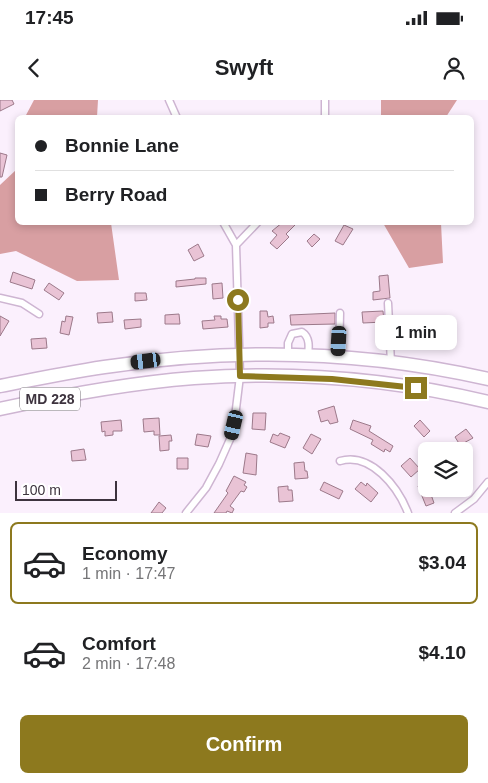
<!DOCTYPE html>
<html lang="en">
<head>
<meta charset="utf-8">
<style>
	:root { --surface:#fff; --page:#f2f2f2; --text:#202124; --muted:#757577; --line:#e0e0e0; --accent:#8d791e }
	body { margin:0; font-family:Arial,sans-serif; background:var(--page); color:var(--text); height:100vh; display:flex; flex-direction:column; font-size:19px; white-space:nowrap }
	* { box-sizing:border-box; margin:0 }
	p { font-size:16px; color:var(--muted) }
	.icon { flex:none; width:28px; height:28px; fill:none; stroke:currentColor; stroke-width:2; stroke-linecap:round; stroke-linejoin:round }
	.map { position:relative; height:413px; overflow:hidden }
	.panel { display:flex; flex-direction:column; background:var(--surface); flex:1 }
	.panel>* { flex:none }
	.guide { position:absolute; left:15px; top:15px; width:459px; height:110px; border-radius:8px; box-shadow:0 2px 8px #0003; display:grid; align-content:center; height:110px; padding:0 20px; background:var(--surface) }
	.tools { position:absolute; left:418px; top:342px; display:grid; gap:10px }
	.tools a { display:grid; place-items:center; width:55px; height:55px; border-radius:8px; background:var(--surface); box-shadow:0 2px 8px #0003; font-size:25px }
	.scale { position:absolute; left:15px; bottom:12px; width:102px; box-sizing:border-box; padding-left:5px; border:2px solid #3d333e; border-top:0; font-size:14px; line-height:18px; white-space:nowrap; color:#3d333e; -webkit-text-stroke:4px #fff; paint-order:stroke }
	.end { position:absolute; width:22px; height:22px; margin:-11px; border:6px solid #8d791e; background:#fff; box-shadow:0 0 0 2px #fff }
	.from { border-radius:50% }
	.bubble { position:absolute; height:35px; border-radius:8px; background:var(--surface); box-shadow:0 2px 8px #0003; font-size:16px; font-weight:700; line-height:35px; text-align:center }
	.car { position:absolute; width:15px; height:30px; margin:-15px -8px; border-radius:6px; box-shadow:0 0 4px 1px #0007; background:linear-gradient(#222 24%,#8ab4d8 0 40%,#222 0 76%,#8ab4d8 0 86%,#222 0) }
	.guide b { display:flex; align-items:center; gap:18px; height:48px; font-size:19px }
	.guide b+b { border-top:1px solid var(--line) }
	.guide i { width:12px; height:12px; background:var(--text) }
	ul { padding:9px 0 0; list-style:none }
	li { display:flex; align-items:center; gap:15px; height:82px; margin:0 10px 8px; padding:0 10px; border:2px solid transparent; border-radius:8px }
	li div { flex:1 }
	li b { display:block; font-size:19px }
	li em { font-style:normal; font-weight:700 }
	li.selected { border-color:var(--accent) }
	li>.icon { width:45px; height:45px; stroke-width:1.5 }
	.cta { display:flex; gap:10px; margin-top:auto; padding:10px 20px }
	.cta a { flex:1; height:58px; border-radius:8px; background:var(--accent); color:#fff; font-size:20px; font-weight:700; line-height:58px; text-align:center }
	.status { display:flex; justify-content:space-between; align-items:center; height:35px; padding:0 25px; background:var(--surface); direction:ltr }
	.status svg { height:14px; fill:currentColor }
	header { display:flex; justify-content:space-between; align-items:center; height:65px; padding:0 20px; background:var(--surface); font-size:22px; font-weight:700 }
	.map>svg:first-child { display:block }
</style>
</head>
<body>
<div class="status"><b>17:45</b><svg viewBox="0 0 49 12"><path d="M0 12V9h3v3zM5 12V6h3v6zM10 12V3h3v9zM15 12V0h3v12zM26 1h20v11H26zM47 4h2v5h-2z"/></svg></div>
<header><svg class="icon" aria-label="back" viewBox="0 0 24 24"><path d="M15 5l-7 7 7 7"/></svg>Swyft<svg class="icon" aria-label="person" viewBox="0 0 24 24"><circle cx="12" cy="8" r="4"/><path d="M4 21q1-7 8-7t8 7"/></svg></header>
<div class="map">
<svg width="488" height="413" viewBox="0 0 488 413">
	<rect width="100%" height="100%" fill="#fbf0fd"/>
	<path fill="#d89fa2" d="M 34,0 L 98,0 L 97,17 L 25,17 Z
		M 381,0 L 457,0 L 446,17 L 381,18 Z
		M 17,69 L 18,122 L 111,123 L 119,180 L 77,181 L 16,151 L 0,154 L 0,85 Z
		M 383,123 L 441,123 L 443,163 L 409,168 Z"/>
	<path fill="#e9c3d5" stroke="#9c798a" d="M 0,0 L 12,0 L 14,4 L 0,11 Z
		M 0,53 L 7,55 L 2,77 L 0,77 Z
		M 283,122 L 298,122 L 286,134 L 289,137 L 277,149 L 270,143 L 277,135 L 272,131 Z
		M 344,125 L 353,129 L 343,145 L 335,141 Z
		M 314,134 L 320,139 L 312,147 L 307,141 Z
		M 198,144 L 204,156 L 194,161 L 188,150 Z
		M 13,172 L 35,180 L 32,189 L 10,182 Z
		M 388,175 L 390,198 L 373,200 L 373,192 L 380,191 L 379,176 Z
		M 195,178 L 206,178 L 206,184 L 176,187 L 176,181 L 195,179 Z
		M 49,183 L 64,193 L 59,200 L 44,190 Z
		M 222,183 L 223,198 L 213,199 L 212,184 Z
		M 135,193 L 146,193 L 147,200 L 135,201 Z
		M 260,211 L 267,211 L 268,217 L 273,216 L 274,223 L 268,223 L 268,227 L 260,228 Z
		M 383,211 L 384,222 L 363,223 L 362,212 Z
		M 112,212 L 113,222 L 98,223 L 97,213 Z
		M 335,213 L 335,224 L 291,225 L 290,215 Z
		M 179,214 L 180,224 L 165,224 L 165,215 Z
		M 0,216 L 9,221 L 0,236 Z
		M 66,216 L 73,217 L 69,235 L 60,233 L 62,221 L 65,222 Z
		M 214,216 L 221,216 L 221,219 L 227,219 L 228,227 L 203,229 L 202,221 L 215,220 Z
		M 141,219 L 141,227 L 125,229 L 124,220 Z
		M 46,238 L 47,248 L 32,249 L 31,239 Z
		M 334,306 L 338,322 L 330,324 L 328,320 L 321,322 L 318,311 Z
		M 253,313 L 266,313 L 265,330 L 252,329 Z
		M 159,318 L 160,335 L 154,335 L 154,331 L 144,332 L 143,319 Z
		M 121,320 L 122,331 L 113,331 L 113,335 L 105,336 L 105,331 L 102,332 L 101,322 Z
		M 353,320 L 371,326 L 369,331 L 393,346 L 390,352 L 385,349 L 384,352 L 371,344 L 373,340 L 350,329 Z
		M 420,320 L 430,331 L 424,337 L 414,326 Z
		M 466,329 L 473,338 L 460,345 L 455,337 Z
		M 280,333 L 290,337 L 285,348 L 270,342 L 273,334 L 278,336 Z
		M 197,334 L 211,336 L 208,347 L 195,345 Z
		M 311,334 L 321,339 L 312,354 L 303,348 Z
		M 171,335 L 172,341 L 169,341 L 169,350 L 160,351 L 159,336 Z
		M 84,349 L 86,360 L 72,361 L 71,351 Z
		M 246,353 L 257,355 L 256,375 L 243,373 Z
		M 177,358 L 188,358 L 188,369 L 177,369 Z
		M 410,358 L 420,369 L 411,377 L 401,366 Z
		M 304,362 L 305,371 L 307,371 L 308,378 L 295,379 L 294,363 Z
		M 234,376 L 246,382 L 244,385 L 247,387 L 244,392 L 241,391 L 230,406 L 234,409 L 232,413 L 227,411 L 226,413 L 214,413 L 228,393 L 226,391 Z
		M 324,382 L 343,391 L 339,399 L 320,390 Z
		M 361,382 L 366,386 L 367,383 L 378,393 L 371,402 L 355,389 Z
		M 426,382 L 426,389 L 429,389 L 434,403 L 426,406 L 418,386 Z
		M 288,386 L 288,390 L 292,390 L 293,401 L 279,402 L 278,387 Z
		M 159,402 L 166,408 L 162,413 L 151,413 Z"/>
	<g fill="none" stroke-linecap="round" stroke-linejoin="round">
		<g stroke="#ceb5d2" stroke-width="9">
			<path id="street" d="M 169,0 L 177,18
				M 325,18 L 325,0
				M 223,122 L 236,145
				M 0,198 L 22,203 L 39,214
				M 388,203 L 391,263
				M 288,255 L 288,243 L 292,234 L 302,232 C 310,237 309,247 308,256
				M 339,258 L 340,213
				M 340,361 C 371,352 398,387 408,413
				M 186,413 L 206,388 L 219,364 L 231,337 L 234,325 L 240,276 L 236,145 L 258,122
				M 455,413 L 474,399 L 488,382"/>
		</g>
		<g stroke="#ceb5d2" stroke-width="15">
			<path id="highway" d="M 0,286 C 37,279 74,271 112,266 C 236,248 365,251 488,279
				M 0,309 C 64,295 129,283 194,278 C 292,271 393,279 488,302"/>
		</g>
		<use href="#street" stroke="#fff" stroke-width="6"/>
		<use href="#highway" stroke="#fff" stroke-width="12"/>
	</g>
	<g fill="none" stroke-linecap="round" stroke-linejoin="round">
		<path stroke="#8d791e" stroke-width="6" d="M 238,200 L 240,276 L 332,279 L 416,288"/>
	</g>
	<g text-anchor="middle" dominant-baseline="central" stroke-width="4" stroke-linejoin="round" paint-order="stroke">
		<rect fill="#fff" stroke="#777078" stroke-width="1" x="20" y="287.5" width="60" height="23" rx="4"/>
		<g font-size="14" font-weight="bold" fill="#3d333e">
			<text x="50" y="299">MD 228</text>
		</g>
	</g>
</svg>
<div class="tools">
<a><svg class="icon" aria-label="layers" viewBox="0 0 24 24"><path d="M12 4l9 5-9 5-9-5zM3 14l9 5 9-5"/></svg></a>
</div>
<div class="scale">100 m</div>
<i class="end from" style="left:238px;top:200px"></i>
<i class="end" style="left:416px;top:288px"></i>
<div class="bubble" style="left:375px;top:215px;width:82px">1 min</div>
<i class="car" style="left:339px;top:241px;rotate:183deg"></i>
<i class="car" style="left:146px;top:261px;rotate:263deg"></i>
<i class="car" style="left:234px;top:325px;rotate:193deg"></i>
<div class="guide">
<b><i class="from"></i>Bonnie Lane</b>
<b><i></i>Berry Road</b>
</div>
</div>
<section class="panel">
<ul>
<li class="selected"><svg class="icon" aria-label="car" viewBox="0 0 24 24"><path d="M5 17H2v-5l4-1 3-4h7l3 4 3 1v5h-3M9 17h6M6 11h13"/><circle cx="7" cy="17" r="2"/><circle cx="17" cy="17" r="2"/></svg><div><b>Economy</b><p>1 min · 17:47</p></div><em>$3.04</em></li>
<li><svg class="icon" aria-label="car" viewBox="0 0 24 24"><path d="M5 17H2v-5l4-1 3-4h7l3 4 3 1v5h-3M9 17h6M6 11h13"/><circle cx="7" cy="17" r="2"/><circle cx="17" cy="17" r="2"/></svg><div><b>Comfort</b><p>2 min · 17:48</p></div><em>$4.10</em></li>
</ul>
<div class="cta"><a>Confirm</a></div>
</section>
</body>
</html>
